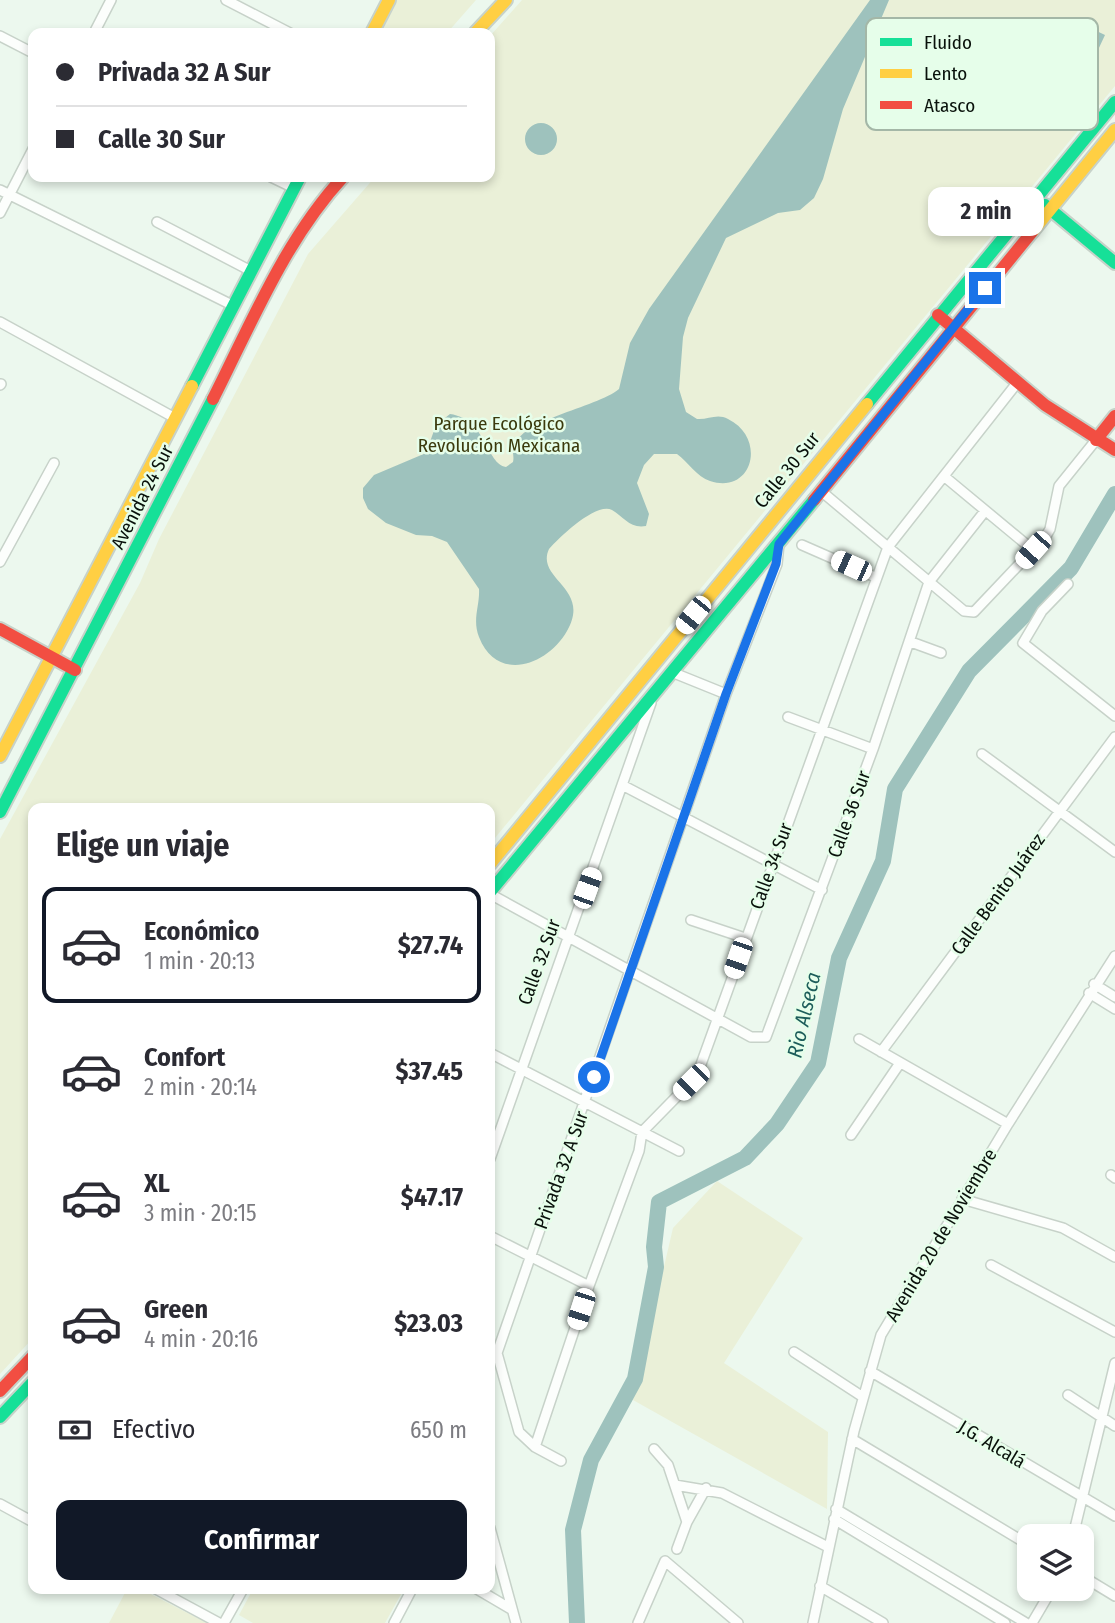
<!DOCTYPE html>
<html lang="es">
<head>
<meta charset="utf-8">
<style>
	:root { --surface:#fff; --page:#f2f2f3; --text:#2b2b33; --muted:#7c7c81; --line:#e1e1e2; --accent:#111827 }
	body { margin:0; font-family:"Fira Sans Condensed",sans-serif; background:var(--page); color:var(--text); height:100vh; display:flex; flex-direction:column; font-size:26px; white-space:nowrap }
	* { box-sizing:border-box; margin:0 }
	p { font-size:23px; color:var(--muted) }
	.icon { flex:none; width:38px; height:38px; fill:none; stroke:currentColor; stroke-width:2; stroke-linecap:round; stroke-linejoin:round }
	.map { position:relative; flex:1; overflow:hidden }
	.side { position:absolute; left:28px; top:803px; width:467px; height:791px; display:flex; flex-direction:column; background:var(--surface); border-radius:14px; box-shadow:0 4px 10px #0003 }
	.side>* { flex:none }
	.top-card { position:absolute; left:28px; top:28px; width:467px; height:154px; border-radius:14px; box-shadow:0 4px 10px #0003; display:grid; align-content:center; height:154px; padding:0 28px; background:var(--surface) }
	.controls { position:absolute; left:1017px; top:1524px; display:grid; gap:14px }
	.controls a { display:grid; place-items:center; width:77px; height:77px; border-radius:14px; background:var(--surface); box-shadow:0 4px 10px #0003; font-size:35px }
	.end { position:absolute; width:32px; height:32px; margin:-16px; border:9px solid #1a73e8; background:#fff; box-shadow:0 0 0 4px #fff }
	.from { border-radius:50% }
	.bubble { position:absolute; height:49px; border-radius:14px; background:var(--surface); box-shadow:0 4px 10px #0003; font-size:23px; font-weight:700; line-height:49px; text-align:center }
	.car { position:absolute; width:21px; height:42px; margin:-21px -10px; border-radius:9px; box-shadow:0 0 5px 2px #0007; background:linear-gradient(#fff 24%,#345 0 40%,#fff 0 76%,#345 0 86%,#fff 0) }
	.top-card b { display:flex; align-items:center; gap:24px; height:66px; font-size:26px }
	.top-card b+b { border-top:2px solid var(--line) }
	.top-card i { width:18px; height:18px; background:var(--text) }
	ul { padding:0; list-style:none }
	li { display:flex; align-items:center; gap:21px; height:116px; margin:0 14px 10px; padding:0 14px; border:4px solid transparent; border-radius:14px }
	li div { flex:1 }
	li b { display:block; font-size:26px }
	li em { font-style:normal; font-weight:700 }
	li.current { border-color:var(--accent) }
	li>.icon { width:63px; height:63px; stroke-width:1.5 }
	h2 { padding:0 28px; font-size:32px; line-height:84px }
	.pay { display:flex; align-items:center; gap:18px; height:77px; padding:0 28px; font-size:26px }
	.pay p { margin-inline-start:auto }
	.action { display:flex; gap:14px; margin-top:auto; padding:14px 28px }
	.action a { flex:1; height:80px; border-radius:14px; background:var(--accent); color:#fff; font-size:28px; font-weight:700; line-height:80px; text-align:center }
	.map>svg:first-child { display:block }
</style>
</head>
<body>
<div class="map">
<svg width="1115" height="1623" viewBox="0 0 1115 1623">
	<rect width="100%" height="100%" fill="#ecf8ee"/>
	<path fill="#eaf0d8" d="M 397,0 L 476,0 L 447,33 L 381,33 Z
		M 522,0 L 1115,0 L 1115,86 L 490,844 L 490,808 L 33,808 L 33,1338 L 0,1374 L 0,839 L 140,583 L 159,539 L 308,254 L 375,177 L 490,177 L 490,36 Z
		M 717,1181 L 803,1238 L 724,1363 L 828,1432 L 827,1509 L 633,1400 L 673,1228 Z
		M 127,1589 L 141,1589 L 207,1623 L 109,1623 Z
		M 253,1589 L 404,1589 L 385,1623 L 253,1623 L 239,1615 Z"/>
	<path fill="#9ec2bd" d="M 870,0 L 889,0 L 843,109 L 823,179 L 814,198 L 800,210 L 778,213 L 726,238 L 688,318 L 683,337 L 679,389 L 686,412 L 697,419 C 708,420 717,413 728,419 C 767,438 753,495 710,481 C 697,477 688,462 677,454 L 654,454 L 644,465 L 637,483 L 649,514 L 646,526 C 630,529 624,517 612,510 C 596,502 560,537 549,549 C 535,579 592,588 567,631 C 547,666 497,683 479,637 C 472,619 480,606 479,589 L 447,542 L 432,536 L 416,535 L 386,523 L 368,509 L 363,498 L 363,488 L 374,475 L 426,453 L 436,425 L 450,414 C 487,419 486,464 506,467 L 513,462 C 514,458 513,455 513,451 C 514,420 597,408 619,389 L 630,343 L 649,309 Z
		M 1084,25 L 1105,35 L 1090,67 L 1069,57 Z
		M525 139a16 16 0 1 1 32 0a16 16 0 1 1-32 0Z"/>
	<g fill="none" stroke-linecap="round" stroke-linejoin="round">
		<path stroke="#9ec2bd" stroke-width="16" d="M 577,1623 L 573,1530 L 591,1460 L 635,1379 L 656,1267 L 654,1247 L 659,1202 L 745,1158 L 777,1124 L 818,1063 L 839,958 L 883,861 L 895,789 L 969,671 L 1071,568 L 1115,494"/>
		<g stroke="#c7d2c9" stroke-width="12">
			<path id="street" d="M 226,0 L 290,33
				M 94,33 L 111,0
				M 0,36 L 33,53
				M 271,177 L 294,188
				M 0,190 L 234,306
				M 0,213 L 33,149
				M 157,222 L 251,271
				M 0,322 L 175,418
				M 0,385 L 1,384
				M 945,477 L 1033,550
				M 821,491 L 964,611 L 974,612 L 1046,536 L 1050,529 L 1059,486 L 1096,440
				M 802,545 L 875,577
				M 0,562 L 54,463
				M 1068,584 L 1042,611 L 1023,643 L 1115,716
				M 911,642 L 941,653
				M 674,673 L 726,694
				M 788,717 L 873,749
				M 982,754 L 1115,852
				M 624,786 L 822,890
				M 490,894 L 751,1037 L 766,1037 L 873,749 L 929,582 L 985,511
				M 691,920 L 745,938
				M 1094,984 L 1115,997
				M 1089,993 L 1115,1009
				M 859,1039 L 1008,1124
				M 881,1052 L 1115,737
				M 490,1053 L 679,1151
				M 851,1135 L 900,1063
				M 490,1159 L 651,703
				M 1111,1175 L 1115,1178
				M 962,1199 L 1063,1228 L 1115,1257
				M 490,1236 L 589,1286
				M 991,1265 L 1115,1332
				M 794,1352 L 863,1397
				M 870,1371 L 1115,1516
				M 1068,1395 L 1115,1426
				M 852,1439 L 1029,1545
				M 535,1447 L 589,1286 L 639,1151 L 642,1132 L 691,1082 L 700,1067 L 888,547 L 1017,383
				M 654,1449 L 668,1465 L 687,1522 L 677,1549
				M 561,1461 L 535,1447 L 519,1432 L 497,1353 L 726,694 L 777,564 L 779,544
				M 675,1485 L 722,1493 L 828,1547
				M 0,1504 L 33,1522
				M 836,1509 L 1026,1623
				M 834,1519 L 1005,1623
				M 687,1522 L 706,1488
				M 490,1528 L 516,1623
				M 1073,1536 L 1115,1363
				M 1082,1576 L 1115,1596
				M 820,1586 L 883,1623
				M 156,1589 L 219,1623
				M 477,1589 L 511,1609
				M 224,1623 L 243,1589
				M 394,1623 L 412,1589
				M 638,1623 L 665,1561 L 738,1623
				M 813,1623 L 854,1431 L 881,1335 L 1008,1124 L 1115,956
				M 1032,1623 L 1052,1589"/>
		</g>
		<g stroke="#c7d2c9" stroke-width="16">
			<path id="fast" d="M 1045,205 L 1115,263
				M 192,386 L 300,177
				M 867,404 L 1115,102
				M 0,812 L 213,399
				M 490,892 L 814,500
				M 0,1417 L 33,1382"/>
		</g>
		<g stroke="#c7d2c9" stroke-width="16">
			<path id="slow" d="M 372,33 L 389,0
				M 475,33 L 506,0
				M 1032,232 L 1115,130
				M 0,756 L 192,386
				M 490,864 L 867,404"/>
		</g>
		<g stroke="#c7d2c9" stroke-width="16">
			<path id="jam" d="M 938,315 L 1045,405 L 1115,450
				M 213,399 C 251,324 285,240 343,177
				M 1096,440 L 1115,416
				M 814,500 L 1032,232
				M 0,629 L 75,670
				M 0,1391 L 33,1356"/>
		</g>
		<use href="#street" stroke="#fcfefc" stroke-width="9"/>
		<use href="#fast" stroke="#16e098" stroke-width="12"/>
		<use href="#slow" stroke="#ffcf43" stroke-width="12"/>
		<use href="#jam" stroke="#f24e42" stroke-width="12"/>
	</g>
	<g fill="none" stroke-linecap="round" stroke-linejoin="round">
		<path stroke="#1a73e8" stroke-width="9" d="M 594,1077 L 726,694 L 776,564 L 779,544 L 985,288"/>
	</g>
	<g text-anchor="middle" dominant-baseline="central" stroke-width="5" stroke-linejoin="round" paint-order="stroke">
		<g font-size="19" fill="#3b3a0d" stroke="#e6feea">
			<text x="499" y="423">Parque Ecológico<tspan x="499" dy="22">Revolución Mexicana</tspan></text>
		</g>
		<g font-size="19" fill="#09110b" stroke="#e6feea">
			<text transform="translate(787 470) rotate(-51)">Calle 30 Sur</text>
			<text transform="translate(142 497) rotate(-63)">Avenida 24 Sur</text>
			<text transform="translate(849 814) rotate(-70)">Calle 36 Sur</text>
			<text transform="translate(771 866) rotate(-70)">Calle 34 Sur</text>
			<text transform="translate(998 894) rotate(-54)">Calle Benito Juárez</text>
			<text transform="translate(539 962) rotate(-70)">Calle 32 Sur</text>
			<text transform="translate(561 1170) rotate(-70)">Privada 32 A Sur</text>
			<text transform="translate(941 1235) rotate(-59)">Avenida 20 de Noviembre</text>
			<text transform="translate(992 1444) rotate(31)">J.G. Alcalá</text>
		</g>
		<g font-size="21" font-style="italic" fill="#1d5d5a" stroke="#e6feea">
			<text transform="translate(804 1015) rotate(-77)">Rio Alseca</text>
		</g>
	</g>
	<rect x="866" y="18" width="232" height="112" rx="10" fill="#e6feea" stroke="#a4b7a7" stroke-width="2"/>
	<rect x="880" y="38" width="32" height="8" fill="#16e098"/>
	<rect x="880" y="69" width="32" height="9" fill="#ffcf43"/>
	<rect x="880" y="101" width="32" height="8" fill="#f24e42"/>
	<g font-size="19" fill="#09110b">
		<text x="924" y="49">Fluido</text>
		<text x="924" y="80">Lento</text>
		<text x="924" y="112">Atasco</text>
	</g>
</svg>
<div class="controls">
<a><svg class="icon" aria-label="layers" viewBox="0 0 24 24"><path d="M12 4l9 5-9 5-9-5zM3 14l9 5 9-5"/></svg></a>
</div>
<i class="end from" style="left:594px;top:1077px"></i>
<i class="end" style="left:985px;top:288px"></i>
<div class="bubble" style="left:928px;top:187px;width:116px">2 min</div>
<i class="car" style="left:1033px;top:550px;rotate:222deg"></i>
<i class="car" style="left:851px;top:566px;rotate:294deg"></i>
<i class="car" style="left:693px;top:615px;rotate:219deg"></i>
<i class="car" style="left:587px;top:888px;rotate:20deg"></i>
<i class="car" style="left:738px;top:958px;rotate:199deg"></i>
<i class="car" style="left:691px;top:1082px;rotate:225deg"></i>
<i class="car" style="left:581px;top:1309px;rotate:198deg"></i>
<div class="top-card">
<b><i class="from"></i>Privada 32 A Sur</b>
<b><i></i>Calle 30 Sur</b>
</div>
<section class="side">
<h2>Elige un viaje</h2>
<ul>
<li class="current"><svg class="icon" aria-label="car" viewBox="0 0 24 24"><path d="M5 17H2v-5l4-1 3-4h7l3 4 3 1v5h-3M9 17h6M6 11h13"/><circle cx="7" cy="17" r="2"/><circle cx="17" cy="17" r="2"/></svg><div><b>Económico</b><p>1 min · 20:13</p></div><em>$27.74</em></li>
<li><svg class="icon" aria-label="car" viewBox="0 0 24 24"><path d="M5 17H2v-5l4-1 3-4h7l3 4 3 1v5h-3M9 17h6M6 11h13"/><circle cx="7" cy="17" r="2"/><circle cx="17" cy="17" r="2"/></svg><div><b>Confort</b><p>2 min · 20:14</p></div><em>$37.45</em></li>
<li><svg class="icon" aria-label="car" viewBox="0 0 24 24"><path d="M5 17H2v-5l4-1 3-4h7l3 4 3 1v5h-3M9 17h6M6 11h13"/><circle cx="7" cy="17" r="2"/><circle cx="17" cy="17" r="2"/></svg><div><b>XL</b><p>3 min · 20:15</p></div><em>$47.17</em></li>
<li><svg class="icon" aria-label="car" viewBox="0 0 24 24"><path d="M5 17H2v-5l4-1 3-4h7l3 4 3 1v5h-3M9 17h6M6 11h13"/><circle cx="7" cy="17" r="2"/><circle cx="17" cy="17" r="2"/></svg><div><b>Green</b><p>4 min · 20:16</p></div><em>$23.03</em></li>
</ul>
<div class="pay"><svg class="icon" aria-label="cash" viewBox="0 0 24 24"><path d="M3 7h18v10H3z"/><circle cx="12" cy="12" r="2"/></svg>Efectivo<p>650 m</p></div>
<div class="action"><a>Confirmar</a></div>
</section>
</div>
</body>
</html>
